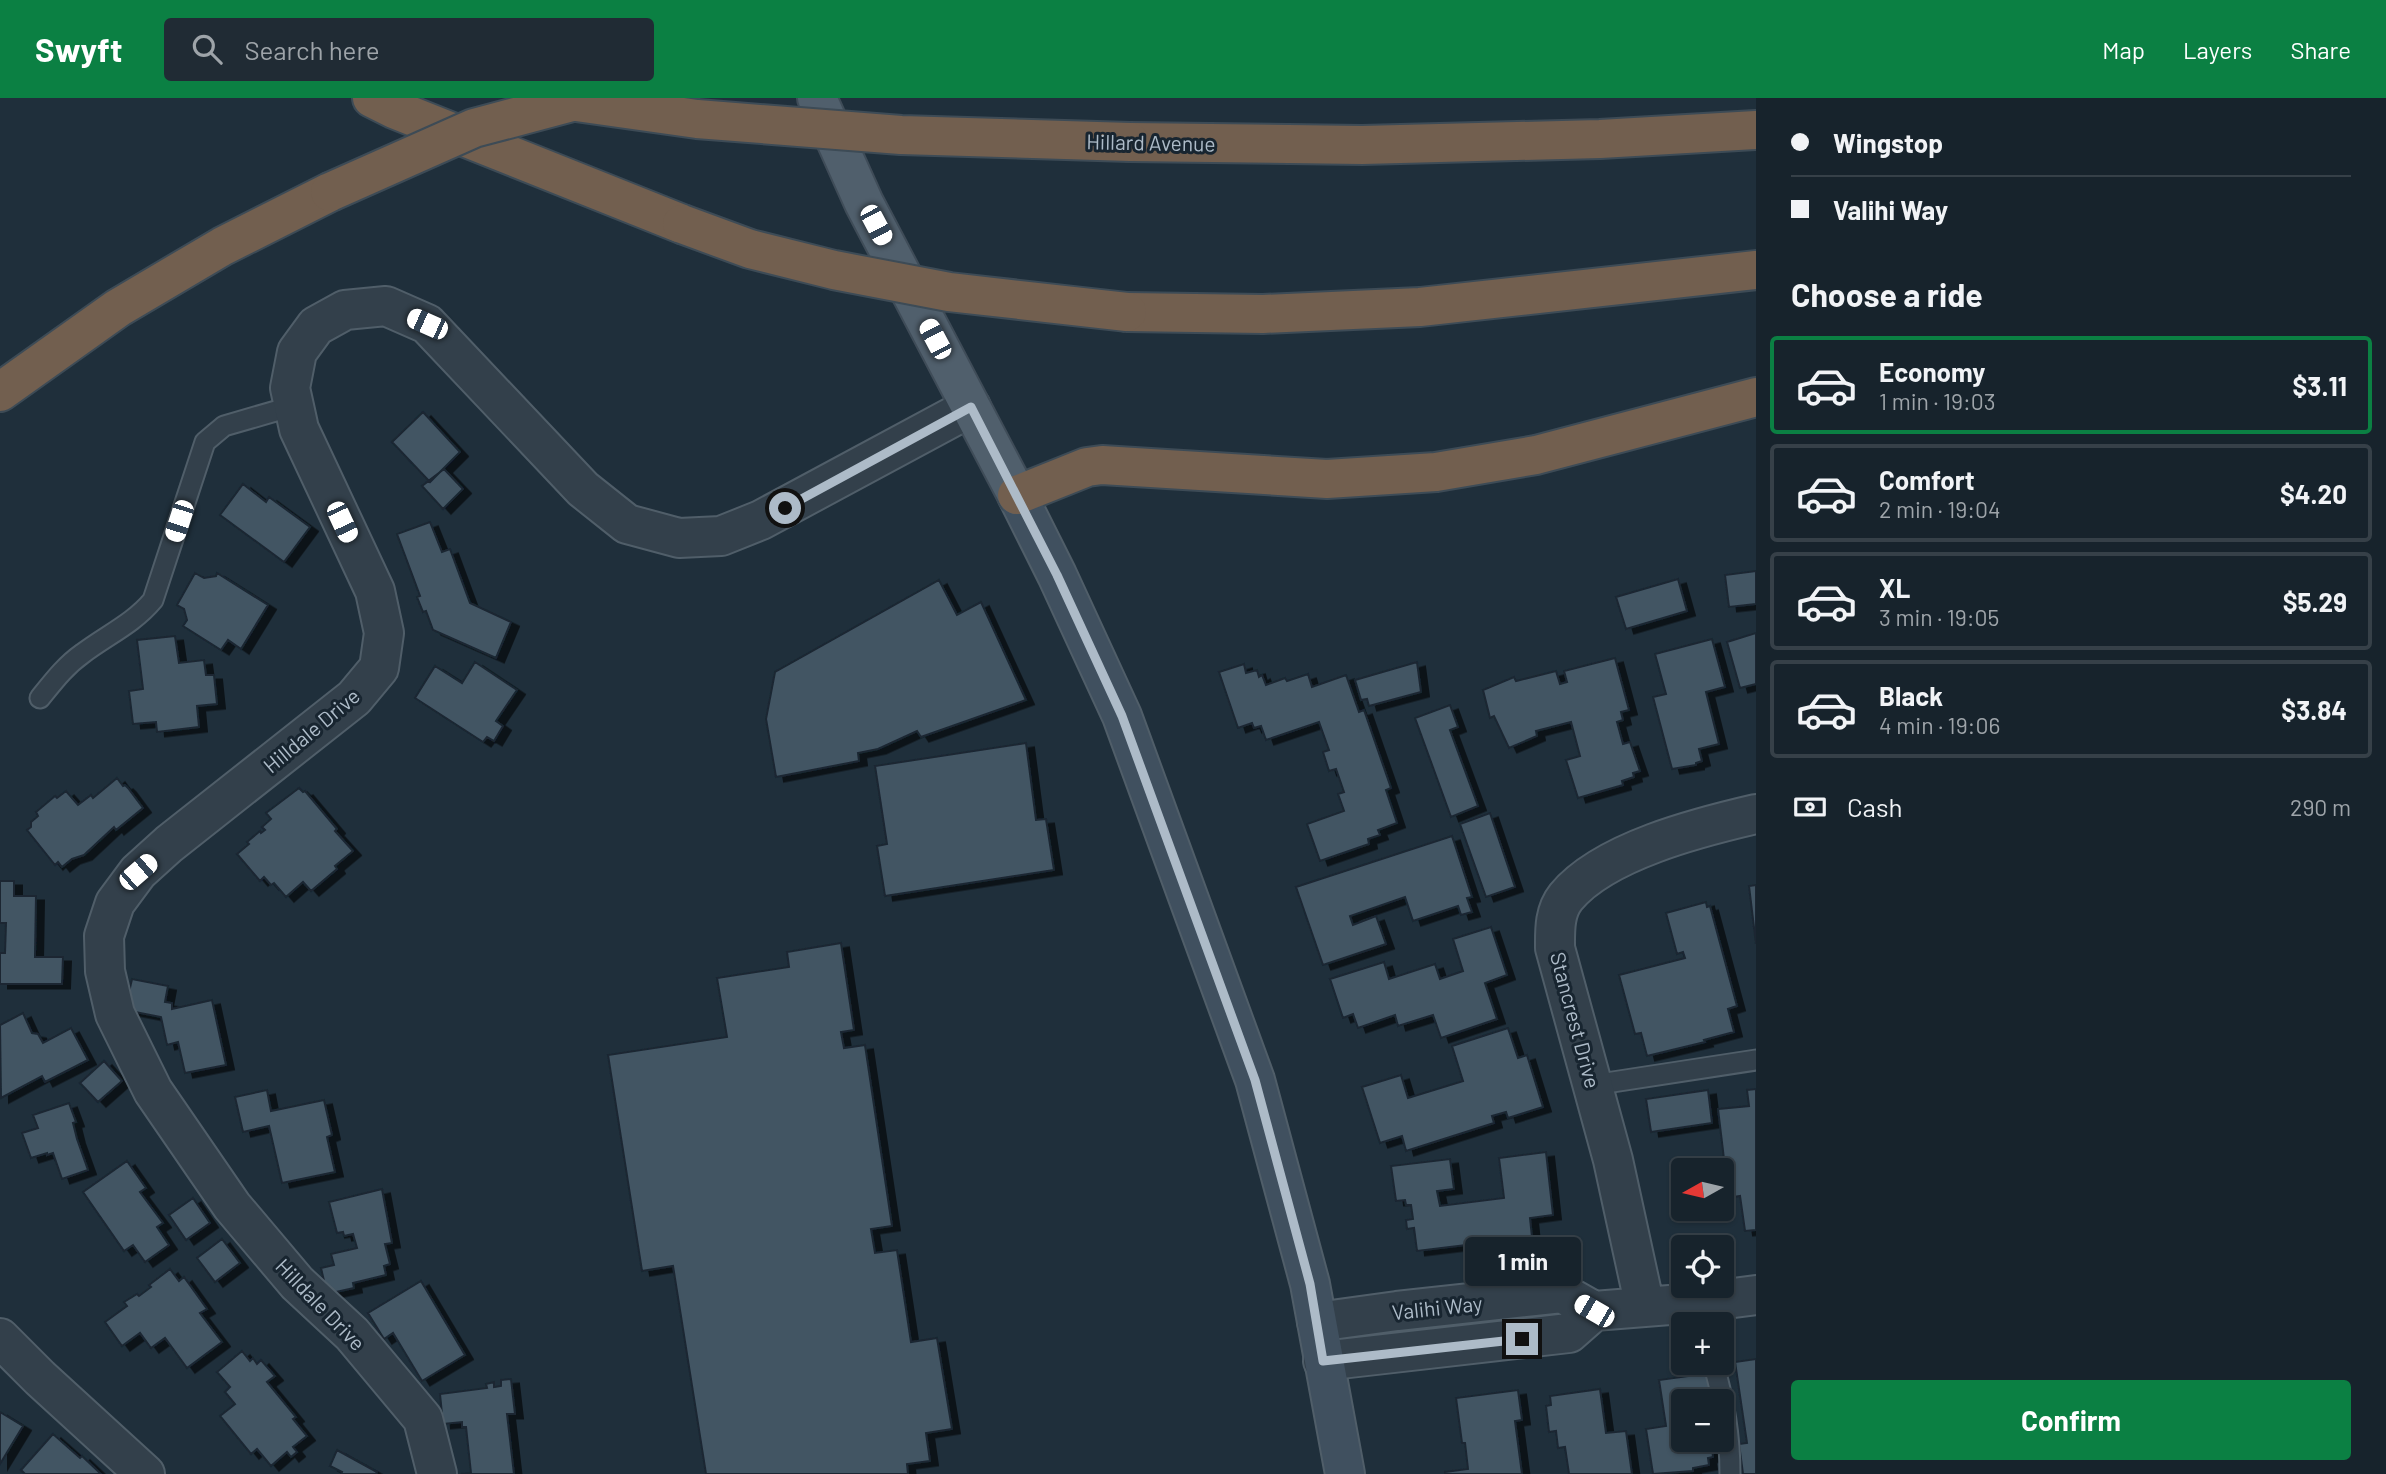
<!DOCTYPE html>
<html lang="en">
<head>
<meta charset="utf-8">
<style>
	:root { --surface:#17232c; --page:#202b34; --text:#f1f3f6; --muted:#9ea4a9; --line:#364048; --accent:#0b8043 }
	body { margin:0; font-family:Barlow,sans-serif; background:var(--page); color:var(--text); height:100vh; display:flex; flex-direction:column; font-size:26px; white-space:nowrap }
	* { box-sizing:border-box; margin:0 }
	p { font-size:23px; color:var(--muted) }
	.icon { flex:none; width:38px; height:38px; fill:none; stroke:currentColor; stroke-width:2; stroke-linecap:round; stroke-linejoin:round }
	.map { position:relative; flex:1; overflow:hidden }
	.sheet { display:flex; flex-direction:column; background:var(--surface); width:630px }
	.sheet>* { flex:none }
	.hud { display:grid; align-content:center; height:154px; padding:0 35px; background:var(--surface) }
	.needle { width:46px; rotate:262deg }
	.controls { position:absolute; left:1671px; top:1060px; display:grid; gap:14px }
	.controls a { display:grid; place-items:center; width:63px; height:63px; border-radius:7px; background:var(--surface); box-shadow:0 2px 5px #0004,0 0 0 2px var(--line); font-size:35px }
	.end { position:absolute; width:32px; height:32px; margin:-16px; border:9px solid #adbbc8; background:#111; box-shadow:0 0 0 4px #111 }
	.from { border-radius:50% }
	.bubble { position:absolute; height:49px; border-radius:7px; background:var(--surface); box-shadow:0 2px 5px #0004,0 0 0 2px var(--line); font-size:23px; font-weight:700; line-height:49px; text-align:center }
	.car { position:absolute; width:21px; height:42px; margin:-21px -10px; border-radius:9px; box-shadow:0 0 5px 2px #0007; background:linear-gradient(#fff 24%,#345 0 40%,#fff 0 76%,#345 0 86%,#fff 0) }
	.hud b { display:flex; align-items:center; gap:24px; height:66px; font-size:26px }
	.hud b+b { border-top:2px solid var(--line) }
	.hud i { width:18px; height:18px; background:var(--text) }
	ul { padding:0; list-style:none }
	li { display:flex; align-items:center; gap:21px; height:98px; margin:0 14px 10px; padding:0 21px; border:4px solid var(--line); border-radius:7px }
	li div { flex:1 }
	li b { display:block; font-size:26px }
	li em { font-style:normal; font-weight:700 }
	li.active { border-color:var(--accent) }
	li>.icon { width:63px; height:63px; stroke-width:1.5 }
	h2 { padding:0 35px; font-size:32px; line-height:84px }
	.pay { display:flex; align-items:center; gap:18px; height:77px; padding:0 35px; font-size:26px }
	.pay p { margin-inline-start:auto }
	.button { display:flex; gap:14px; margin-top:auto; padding:14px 35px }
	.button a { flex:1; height:80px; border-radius:7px; background:var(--accent); color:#fff; font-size:28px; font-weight:700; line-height:80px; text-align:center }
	header { display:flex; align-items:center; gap:42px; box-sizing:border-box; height:98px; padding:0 35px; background:var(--accent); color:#fff }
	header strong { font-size:33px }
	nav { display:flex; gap:38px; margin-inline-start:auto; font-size:24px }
	.search { width:490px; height:63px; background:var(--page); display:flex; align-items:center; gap:18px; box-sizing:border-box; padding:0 24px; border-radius:7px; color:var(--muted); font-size:26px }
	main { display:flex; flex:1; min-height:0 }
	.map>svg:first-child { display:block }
</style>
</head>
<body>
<header>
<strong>Swyft</strong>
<div class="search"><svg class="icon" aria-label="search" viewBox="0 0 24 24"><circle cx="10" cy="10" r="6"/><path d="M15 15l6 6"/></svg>Search here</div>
<nav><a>Map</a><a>Layers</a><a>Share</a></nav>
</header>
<main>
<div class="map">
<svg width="1756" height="1376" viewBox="0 0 1756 1376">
	<defs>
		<filter id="shadow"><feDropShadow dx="8" dy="4.5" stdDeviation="0" flood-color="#0009"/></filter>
	</defs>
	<rect width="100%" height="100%" fill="#1f2f3b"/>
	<path fill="#425463" stroke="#1a2732" stroke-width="2" filter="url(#shadow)" d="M 423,314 L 460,354 L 430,384 L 392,344 Z
		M 444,371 L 463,391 L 443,411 L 422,388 Z
		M 243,386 L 266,404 L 269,399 L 310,429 L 284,464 L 220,417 Z
		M 430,424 L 442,454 L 450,451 L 470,505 L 511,524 L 496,560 L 433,532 L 426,513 L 423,514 L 417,499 L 420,498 L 397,436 Z
		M 1756,473 L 1756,506 L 1729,509 L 1725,477 Z
		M 195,475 L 204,480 L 216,478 L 217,475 L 268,507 L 241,551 L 228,542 L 221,552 L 183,528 L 187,522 L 184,511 L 177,507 Z
		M 1678,481 L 1687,513 L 1626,531 L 1616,499 Z
		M 939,482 L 957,517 L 981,504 L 1026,602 L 921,639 L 917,633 L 878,651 L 858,655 L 859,663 L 776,679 L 766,621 L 775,574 Z
		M 1756,535 L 1756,586 L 1740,590 L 1727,544 Z
		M 175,538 L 179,565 L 204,562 L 206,577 L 214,577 L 217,606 L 197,608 L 199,629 L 157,634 L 156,624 L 133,626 L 129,593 L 143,591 L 137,542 Z
		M 1712,541 L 1725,589 L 1706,594 L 1719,646 L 1699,651 L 1702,663 L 1696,665 L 1696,667 L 1672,671 L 1653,599 L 1666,596 L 1655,556 Z
		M 1615,560 L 1629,612 L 1621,614 L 1623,622 L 1617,624 L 1623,646 L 1630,644 L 1640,673 L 1633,675 L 1634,679 L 1622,683 L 1623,687 L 1578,700 L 1566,662 L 1580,658 L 1571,624 L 1536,633 L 1537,638 L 1509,650 L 1494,618 L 1490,620 L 1483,592 L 1514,579 L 1516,583 L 1556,573 L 1560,586 L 1567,584 L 1564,573 Z
		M 475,564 L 517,592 L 496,623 L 503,628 L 494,643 L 487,639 L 483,644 L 415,600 L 435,568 L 462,585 Z
		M 1417,564 L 1421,594 L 1369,608 L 1367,601 L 1361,602 L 1355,582 Z
		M 1244,566 L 1246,575 L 1257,572 L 1259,579 L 1262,577 L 1266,587 L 1285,580 L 1287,583 L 1308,576 L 1312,589 L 1346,577 L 1359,614 L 1364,612 L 1391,690 L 1386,692 L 1397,725 L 1378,732 L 1380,737 L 1368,741 L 1369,746 L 1320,763 L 1307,726 L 1344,713 L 1338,696 L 1344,694 L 1336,671 L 1329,673 L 1323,654 L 1329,652 L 1319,624 L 1266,642 L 1261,628 L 1254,630 L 1252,625 L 1238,630 L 1219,574 Z
		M 1450,607 L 1458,629 L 1450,632 L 1478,708 L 1451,719 L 1415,620 Z
		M 1026,645 L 1036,722 L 1046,721 L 1054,772 L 885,798 L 877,748 L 887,746 L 875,668 Z
		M 117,680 L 123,688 L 125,687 L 128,690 L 143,710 L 116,732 L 114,729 L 84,757 L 72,761 L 62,769 L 58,764 L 55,767 L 27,732 L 31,729 L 31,724 L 38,718 L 36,714 L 55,698 L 57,700 L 66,693 L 78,707 L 91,697 L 93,700 Z
		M 299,690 L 303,694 L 305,693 L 337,731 L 335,733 L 353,753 L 335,768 L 337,771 L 311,793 L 303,784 L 286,799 L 274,785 L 271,787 L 264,779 L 260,783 L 237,756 L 249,746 L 247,744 L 260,733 L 261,735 L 265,732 L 262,729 L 271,721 L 266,715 Z
		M 1490,715 L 1515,789 L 1486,799 L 1460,726 Z
		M 1452,738 L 1472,799 L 1467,800 L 1472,814 L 1461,817 L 1458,808 L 1413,823 L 1405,799 L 1350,818 L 1353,827 L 1376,818 L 1386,846 L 1323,867 L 1296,789 Z
		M 0,783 L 14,783 L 14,798 L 36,798 L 35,859 L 63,859 L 62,886 L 0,886 L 0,855 L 5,855 L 6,825 L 0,825 Z
		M 1756,787 L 1756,846 L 1749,788 Z
		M 1706,804 L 1707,809 L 1710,808 L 1737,908 L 1728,911 L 1734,934 L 1704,942 L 1705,944 L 1647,958 L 1641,935 L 1635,936 L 1619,877 L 1685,860 L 1683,854 L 1677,856 L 1666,815 Z
		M 1491,829 L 1507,877 L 1485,885 L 1497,921 L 1441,940 L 1433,917 L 1398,928 L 1395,917 L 1358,930 L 1353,916 L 1343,920 L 1330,881 L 1384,864 L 1389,881 L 1435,866 L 1440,881 L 1463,873 L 1453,841 Z
		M 841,845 L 854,932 L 841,934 L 844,950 L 865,947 L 892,1128 L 871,1131 L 875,1155 L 897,1152 L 911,1244 L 937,1240 L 952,1331 L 926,1335 L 930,1363 L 907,1366 L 908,1376 L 706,1376 L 673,1168 L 642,1173 L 608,957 L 727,939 L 717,880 L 789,869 L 787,854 Z
		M 132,881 L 168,888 L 165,904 L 172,905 L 172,911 L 212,902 L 226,967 L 185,975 L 178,944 L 167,947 L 161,919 L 125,912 Z
		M 23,915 L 32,935 L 38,936 L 43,945 L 71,930 L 88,962 L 45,984 L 42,978 L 1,1000 L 0,927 Z
		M 1508,930 L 1518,960 L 1527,957 L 1543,1009 L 1508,1020 L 1506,1014 L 1492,1018 L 1494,1025 L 1406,1053 L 1402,1038 L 1380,1045 L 1362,989 L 1401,977 L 1408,1000 L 1463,983 L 1452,948 Z
		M 104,963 L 122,983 L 98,1004 L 80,985 Z
		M 1756,991 L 1756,1132 L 1745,1133 L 1740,1098 L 1734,1099 L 1729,1060 L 1724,1061 L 1718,1011 L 1749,1008 L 1747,992 Z
		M 267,992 L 271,1013 L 324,1002 L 332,1037 L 327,1039 L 335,1074 L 282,1085 L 269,1028 L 243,1034 L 235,999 Z
		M 1708,992 L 1712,1025 L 1651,1034 L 1646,1001 Z
		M 69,1005 L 76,1024 L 73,1025 L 77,1041 L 88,1072 L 62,1081 L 53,1055 L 47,1057 L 47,1055 L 31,1060 L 22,1035 L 38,1030 L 33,1017 Z
		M 1546,1054 L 1553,1117 L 1530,1120 L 1532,1139 L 1417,1153 L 1414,1130 L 1407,1131 L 1406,1122 L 1413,1121 L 1411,1107 L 1406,1107 L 1405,1102 L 1396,1103 L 1391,1068 L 1450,1061 L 1454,1091 L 1437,1093 L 1440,1108 L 1504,1100 L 1499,1060 Z
		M 127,1063 L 146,1090 L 140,1094 L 163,1125 L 157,1129 L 169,1147 L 145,1164 L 133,1147 L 124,1153 L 83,1094 Z
		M 382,1091 L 392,1145 L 385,1146 L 390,1166 L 384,1168 L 386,1177 L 353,1185 L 354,1190 L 327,1196 L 321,1170 L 334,1167 L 331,1156 L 357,1150 L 353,1136 L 344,1138 L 343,1134 L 337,1135 L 329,1104 Z
		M 193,1100 L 210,1125 L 186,1142 L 169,1117 Z
		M 222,1141 L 240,1165 L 215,1184 L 197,1160 Z
		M 170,1171 L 179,1183 L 184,1179 L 207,1211 L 200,1215 L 222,1244 L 187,1270 L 165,1240 L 151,1250 L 140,1235 L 122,1248 L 105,1224 L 127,1208 L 124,1204 L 137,1196 L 139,1198 L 151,1189 L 149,1187 Z
		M 421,1183 L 465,1257 L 422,1283 L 393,1235 L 384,1241 L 368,1215 Z
		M 242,1253 L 250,1263 L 253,1260 L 257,1266 L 261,1262 L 275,1278 L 267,1284 L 296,1319 L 293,1321 L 307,1338 L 293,1349 L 297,1354 L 291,1359 L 287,1354 L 271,1368 L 257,1351 L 251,1356 L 220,1318 L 235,1306 L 225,1294 L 230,1289 L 217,1274 Z
		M 1756,1261 L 1756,1376 L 1743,1376 L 1739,1346 L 1747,1345 L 1735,1264 Z
		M 1710,1275 L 1721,1304 L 1684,1304 L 1684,1342 L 1711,1342 L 1713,1359 L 1708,1360 L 1709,1367 L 1693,1370 L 1693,1373 L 1653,1376 L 1646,1331 L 1666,1328 L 1659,1282 Z
		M 511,1281 L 515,1316 L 507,1316 L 514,1376 L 461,1376 L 471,1375 L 466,1329 L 462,1329 L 462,1324 L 443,1326 L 440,1296 L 487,1290 L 486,1286 L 494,1284 L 494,1289 L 501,1288 L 501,1282 Z
		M 1600,1291 L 1606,1335 L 1626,1333 L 1632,1376 L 1569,1376 L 1565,1349 L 1558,1350 L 1556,1333 L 1549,1334 L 1546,1308 L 1551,1307 L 1550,1298 Z
		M 1518,1292 L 1522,1322 L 1515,1323 L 1522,1376 L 1445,1376 L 1445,1374 L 1468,1371 L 1465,1345 L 1462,1345 L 1456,1300 Z
		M 0,1314 L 23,1328 L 0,1366 Z
		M 53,1336 L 80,1360 L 82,1358 L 101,1376 L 25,1376 L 21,1372 Z
		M 337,1352 L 377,1374 L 376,1376 L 341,1376 L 342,1374 L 330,1368 Z"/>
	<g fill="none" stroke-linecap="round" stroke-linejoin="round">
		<g stroke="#505e69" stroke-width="23">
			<path id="lane" d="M 40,600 C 53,584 65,568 82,556 C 107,537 133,526 153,502 L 205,344 L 224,328 L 293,308
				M 1593,987 L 1756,962
				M 1713,1265 C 1724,1301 1730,1338 1730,1376"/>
		</g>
		<g stroke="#505e69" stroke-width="42">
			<path id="street" d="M 1645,1209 L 1613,1062 L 1555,850 C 1555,833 1554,814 1566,799 C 1604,753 1700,729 1756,716
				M 1317,1224 L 1397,1213 L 1562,1195 L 1594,1213 L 1695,1205 L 1756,1197
				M 0,1240 L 40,1280 L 145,1376
				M 1323,1263 L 1569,1235 L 1594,1213
				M 437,1376 L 423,1321 L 352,1236 L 297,1185 L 232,1108 L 153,993 L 115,916 L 105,873 L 104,838 L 115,805 L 138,774 L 169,746 L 354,600 L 379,570 L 384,535 L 375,493 L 299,331 L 290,290 L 297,254 L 316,228 L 345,212 L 386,208 L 427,226 L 583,391 L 627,426 L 679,440 L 721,438 L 761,422 L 971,309"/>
		</g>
		<g stroke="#505e69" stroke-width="42">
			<path id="secondary" d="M 1017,397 L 1057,477 L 1122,618 L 1255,982 L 1310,1186 L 1345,1376"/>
		</g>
		<g stroke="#3f4c58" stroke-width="42">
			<path id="primary" d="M 817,0 L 864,105 L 1017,397"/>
		</g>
		<g stroke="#3d4b56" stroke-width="42">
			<path id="highway" d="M 372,0 L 394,11 L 682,126
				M 1130,44 L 1362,47 L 1600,41 L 1756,32
				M 1127,214 L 1263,216 L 1420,209 L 1756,172
				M 0,294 L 118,210 L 223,148 L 330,94
				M 1017,397 L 1087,369 L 1102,367 L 1327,381 L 1436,374 L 1536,357 L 1756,299"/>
		</g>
		<use href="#lane" stroke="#33404b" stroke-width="19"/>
		<use href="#street" stroke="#33404b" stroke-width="38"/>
		<use href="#secondary" stroke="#40505f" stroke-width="38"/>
		<use href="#primary" stroke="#505f6c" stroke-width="38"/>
		<use href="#highway" stroke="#725f4f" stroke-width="38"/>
		<g stroke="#3d4b56" stroke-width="42" stroke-linecap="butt">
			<path id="highway-bridge" d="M 548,0 L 697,21 L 901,37 L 1130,44
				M 330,94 L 474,30 L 576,3
				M 682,126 L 750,151 L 834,172 L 949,194 L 1127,214"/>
		</g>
		<use href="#highway-bridge" stroke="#725f4f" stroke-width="38"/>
	</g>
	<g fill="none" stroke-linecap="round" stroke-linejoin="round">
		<path stroke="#adbbc8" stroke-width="9" d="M 785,410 L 971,309 L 1057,477 L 1122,618 L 1255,982 L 1310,1186 L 1323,1263 L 1522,1241"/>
	</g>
	<g text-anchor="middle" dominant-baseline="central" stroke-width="6" stroke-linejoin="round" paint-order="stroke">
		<g font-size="21" fill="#adbbc8" stroke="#182530">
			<text transform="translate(1151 44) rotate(1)">Hillard Avenue</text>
			<text transform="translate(311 632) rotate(-40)">Hilldale Drive</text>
			<text transform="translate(1576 922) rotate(75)">Stancrest Drive</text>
			<text transform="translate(321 1206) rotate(46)">Hilldale Drive</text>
			<text transform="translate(1437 1209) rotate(-6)">Valihi Way</text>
		</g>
	</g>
</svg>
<div class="controls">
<a><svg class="needle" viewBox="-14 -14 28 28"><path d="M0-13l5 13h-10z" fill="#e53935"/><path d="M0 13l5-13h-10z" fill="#9ea4a9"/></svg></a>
<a><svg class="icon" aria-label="locate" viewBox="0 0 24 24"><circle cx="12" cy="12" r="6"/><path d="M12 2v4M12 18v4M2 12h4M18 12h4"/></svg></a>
<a>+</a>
<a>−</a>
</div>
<i class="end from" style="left:785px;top:410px"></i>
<i class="end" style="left:1522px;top:1241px"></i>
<div class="bubble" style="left:1465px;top:1139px;width:116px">1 min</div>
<i class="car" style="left:876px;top:127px;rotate:152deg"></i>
<i class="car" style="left:427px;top:226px;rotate:294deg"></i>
<i class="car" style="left:935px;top:241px;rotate:332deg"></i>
<i class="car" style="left:179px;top:423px;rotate:198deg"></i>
<i class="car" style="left:342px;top:424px;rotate:155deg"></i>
<i class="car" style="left:138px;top:774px;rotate:49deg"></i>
<i class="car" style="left:1594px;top:1213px;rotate:300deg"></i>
</div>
<section class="sheet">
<div class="hud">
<b><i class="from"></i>Wingstop</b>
<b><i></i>Valihi Way</b>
</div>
<h2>Choose a ride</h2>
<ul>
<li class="active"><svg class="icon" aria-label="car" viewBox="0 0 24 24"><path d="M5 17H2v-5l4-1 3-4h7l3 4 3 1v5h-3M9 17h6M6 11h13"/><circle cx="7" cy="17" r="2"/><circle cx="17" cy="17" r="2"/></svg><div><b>Economy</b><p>1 min · 19:03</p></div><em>$3.11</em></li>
<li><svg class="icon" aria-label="car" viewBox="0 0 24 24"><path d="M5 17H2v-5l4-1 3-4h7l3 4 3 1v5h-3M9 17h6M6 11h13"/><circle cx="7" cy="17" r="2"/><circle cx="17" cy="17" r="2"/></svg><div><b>Comfort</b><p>2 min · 19:04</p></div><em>$4.20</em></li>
<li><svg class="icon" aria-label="car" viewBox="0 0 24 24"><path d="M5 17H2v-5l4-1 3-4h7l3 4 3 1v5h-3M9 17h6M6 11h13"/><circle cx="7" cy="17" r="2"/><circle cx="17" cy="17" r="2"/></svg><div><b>XL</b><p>3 min · 19:05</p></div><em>$5.29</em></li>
<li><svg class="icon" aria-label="car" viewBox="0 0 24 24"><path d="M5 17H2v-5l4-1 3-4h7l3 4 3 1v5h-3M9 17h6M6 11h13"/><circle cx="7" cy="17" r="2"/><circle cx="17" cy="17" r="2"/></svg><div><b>Black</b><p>4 min · 19:06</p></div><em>$3.84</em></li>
</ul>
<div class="pay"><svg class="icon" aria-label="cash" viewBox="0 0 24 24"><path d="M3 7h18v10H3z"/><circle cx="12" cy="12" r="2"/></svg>Cash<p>290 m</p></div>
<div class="button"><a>Confirm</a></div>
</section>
</main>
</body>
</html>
